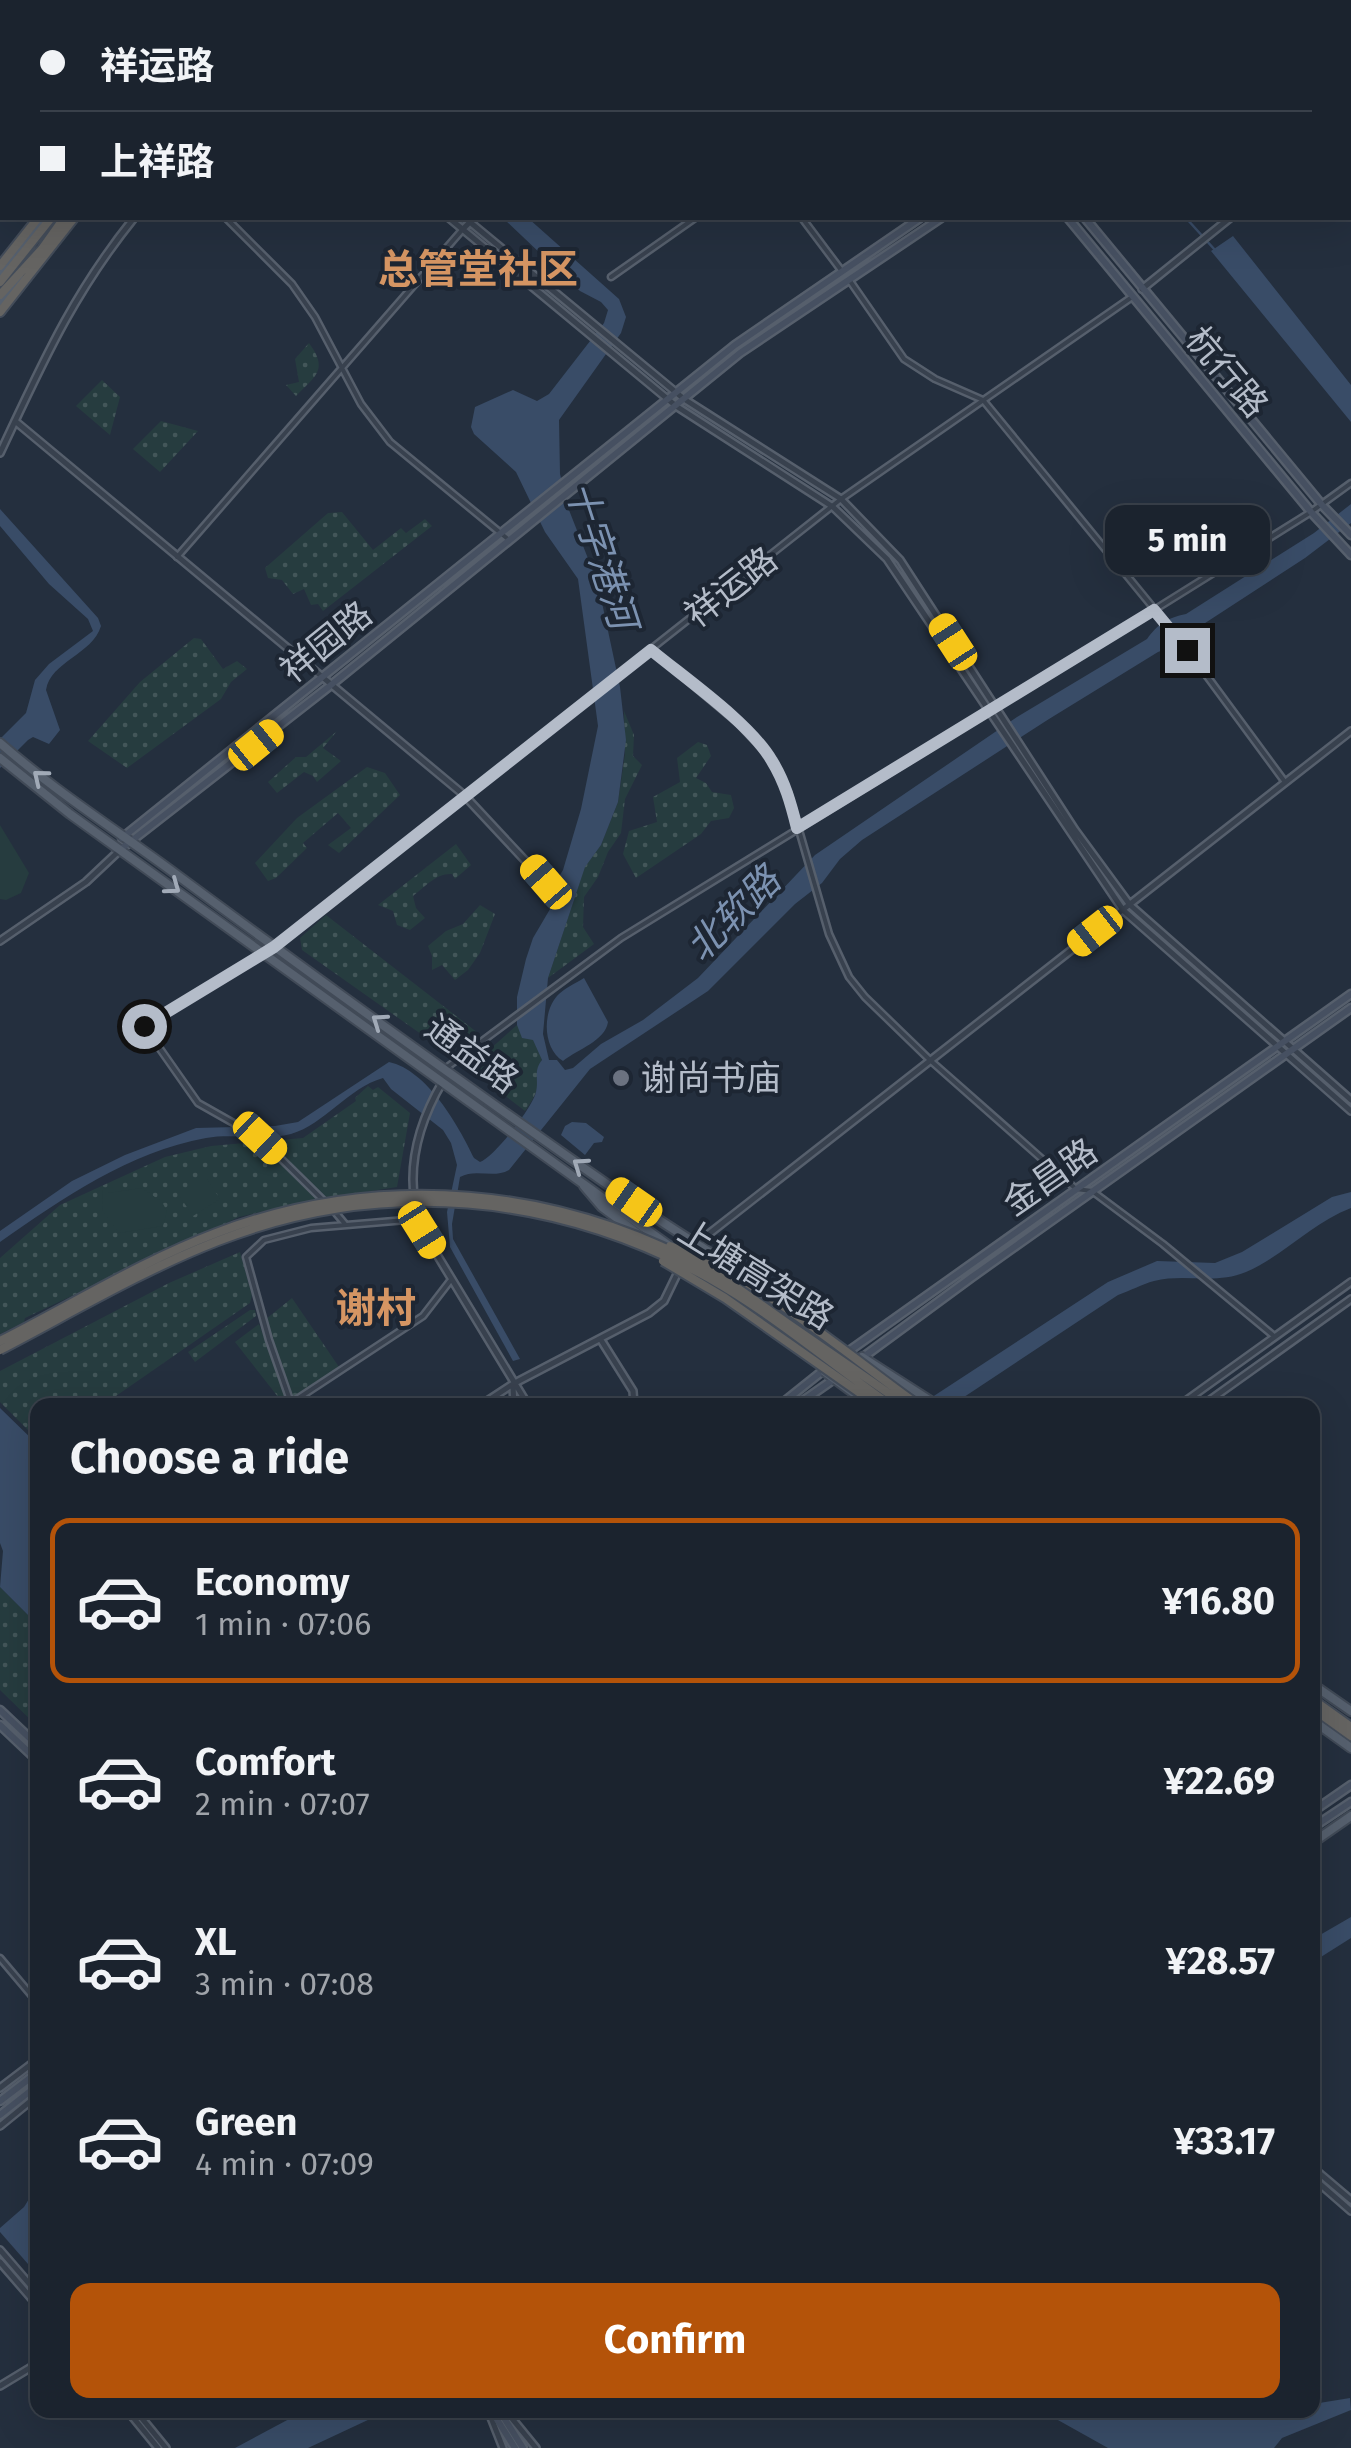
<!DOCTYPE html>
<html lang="en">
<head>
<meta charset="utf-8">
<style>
	:root { --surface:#1b232e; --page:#282f3a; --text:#f1f3f6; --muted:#a0a4aa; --line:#39404a; --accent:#b45309 }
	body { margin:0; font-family:"Fira Sans","Noto Sans SC",sans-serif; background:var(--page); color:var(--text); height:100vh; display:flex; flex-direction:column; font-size:38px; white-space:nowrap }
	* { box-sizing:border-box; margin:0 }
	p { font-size:32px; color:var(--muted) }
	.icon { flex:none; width:55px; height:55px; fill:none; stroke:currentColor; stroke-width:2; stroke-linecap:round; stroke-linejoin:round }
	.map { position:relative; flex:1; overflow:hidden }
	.drawer { position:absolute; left:30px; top:1398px; width:1290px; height:1020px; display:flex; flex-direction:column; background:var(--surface); border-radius:20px; box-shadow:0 10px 40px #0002,0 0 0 2px var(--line) }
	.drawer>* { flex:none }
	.banner { position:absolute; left:0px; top:0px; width:1352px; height:220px; box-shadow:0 10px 40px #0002,0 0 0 2px var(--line); display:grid; align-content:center; height:220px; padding:0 40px; background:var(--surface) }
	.end { position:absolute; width:45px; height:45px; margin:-22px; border:12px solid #b4bcc9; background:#111; box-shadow:0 0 0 5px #111 }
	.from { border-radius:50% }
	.bubble { position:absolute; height:70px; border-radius:20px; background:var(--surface); box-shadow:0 10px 40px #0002,0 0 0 2px var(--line); font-size:32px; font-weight:700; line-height:70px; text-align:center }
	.car { position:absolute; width:30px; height:60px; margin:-30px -15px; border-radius:12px; box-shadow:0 0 8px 2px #0007; background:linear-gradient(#f5c518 24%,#345 0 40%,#f5c518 0 76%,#345 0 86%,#f5c518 0) }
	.banner b { display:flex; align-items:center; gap:35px; height:95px; font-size:38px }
	.banner b+b { border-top:2px solid var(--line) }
	.banner i { width:25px; height:25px; background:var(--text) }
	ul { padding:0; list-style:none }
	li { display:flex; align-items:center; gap:30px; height:165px; margin:0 20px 15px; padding:0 20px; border:5px solid transparent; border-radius:20px }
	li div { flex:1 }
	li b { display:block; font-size:38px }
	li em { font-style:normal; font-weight:700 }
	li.on { border-color:var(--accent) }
	li>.icon { width:90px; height:90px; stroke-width:1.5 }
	h2 { padding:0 40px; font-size:45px; line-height:120px }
	.action { display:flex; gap:20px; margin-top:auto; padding:20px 40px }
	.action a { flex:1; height:115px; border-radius:20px; background:var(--accent); color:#fff; font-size:40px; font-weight:700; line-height:115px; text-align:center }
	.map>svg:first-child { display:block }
</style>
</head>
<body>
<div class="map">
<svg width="1351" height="2448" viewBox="0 0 1351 2448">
	<defs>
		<pattern id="grass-dots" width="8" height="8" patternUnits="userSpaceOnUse" patternTransform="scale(2.5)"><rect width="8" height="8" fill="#263c3f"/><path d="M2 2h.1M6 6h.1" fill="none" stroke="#435659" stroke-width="1.8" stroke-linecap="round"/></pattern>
	</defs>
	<rect width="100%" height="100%" fill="#242f3e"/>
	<path fill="url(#grass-dots)" d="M 309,343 C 329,370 315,376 296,396 L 286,385 L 299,382 L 295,359 Z
		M 102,380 L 120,397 L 110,435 L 76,406 Z
		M 161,421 L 198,431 L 160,472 L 133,449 Z
		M 342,512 L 373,550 L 401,528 L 406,533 L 425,519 L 432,526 L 323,611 L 318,604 L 311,605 L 304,589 L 293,594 L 282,580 L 268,578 L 265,568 L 328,513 Z
		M 194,638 L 201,639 L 223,669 L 237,661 L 247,669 L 231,682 L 221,699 L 127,768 L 88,741 L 140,682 Z
		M 624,711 L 634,735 L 633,756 L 642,765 L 625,799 L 621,833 L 608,852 L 598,877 L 584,897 L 583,927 L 594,944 L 548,978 L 585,866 L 601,845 L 618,802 L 625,754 Z
		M 337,731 L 323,748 L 341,761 L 317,782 L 313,776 L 304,772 L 277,793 L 268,782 L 296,757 L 306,757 Z
		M 698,742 L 707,745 L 711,756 L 696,778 L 706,783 L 712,792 L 731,795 L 734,808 L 729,818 L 711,821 L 701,834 L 636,878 L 623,854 L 629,831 L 657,822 L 653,797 L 680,782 L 677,758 Z
		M 367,767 L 385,773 L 400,795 L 339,853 L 328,845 L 351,828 L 338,813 L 303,843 L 307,848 L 276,878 L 268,881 L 255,863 L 297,818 Z
		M 456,844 L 471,865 L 455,879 L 452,874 C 436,873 425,887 413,896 L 416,908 L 425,918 L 410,930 L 397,925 L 393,911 L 378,905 Z
		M 480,905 L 495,914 L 480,953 L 468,970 L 455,980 L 442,965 L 432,970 L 432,956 L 428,946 L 446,931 L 463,924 Z
		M 326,915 L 478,1033 L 451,1051 L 445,1051 L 302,950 L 300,938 Z
		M 517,1025 C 522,1032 530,1034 535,1041 C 549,1063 540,1091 525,1111 L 469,1068 Z
		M 368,1086 L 373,1090 L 378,1087 L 410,1113 L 397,1187 C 344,1195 288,1205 239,1217 L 25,1318 L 24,1322 L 0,1334 L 0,1258 L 60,1205 L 165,1157 L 211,1146 L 303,1138 L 356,1101 L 355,1098 Z
		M 240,1252 L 252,1295 L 250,1303 L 103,1405 L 38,1405 L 37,1439 L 0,1402 L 0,1371 L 169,1283 Z
		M 292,1298 L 339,1367 L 293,1397 L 266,1319 Z
		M 250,1310 L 255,1310 L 256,1316 L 195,1362 L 188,1352 Z
		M 259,1324 L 287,1399 L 282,1402 L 235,1342 Z
		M 0,1587 L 37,1624 L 37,1726 L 0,1690 Z"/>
	<path fill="#263c3f" d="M 0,825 L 29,873 L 21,893 L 6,900 L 0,899 Z
		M 207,1179 L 220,1199 L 193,1216 L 180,1197 Z
		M 108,1187 L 108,1193 L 142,1188 L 162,1202 L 167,1211 L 163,1226 L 119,1233 L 102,1210 L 103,1190 Z"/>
	<path fill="#394c67" d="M 503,218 L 528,218 L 619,299 L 626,317 L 621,333 L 559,420 L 560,474 L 569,510 L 598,584 L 620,687 L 626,740 L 618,802 L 601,845 L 585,867 L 548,978 L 543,1034 L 549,1060 L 557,1060 L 565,1070 L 573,1068 L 601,1044 L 643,1020 L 698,978 L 815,855 L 1017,717 L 1147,639 C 1158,624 1167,618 1186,614 L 1314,533 L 1351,504 L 1351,523 L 1305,558 L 1199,627 L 1182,643 L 1158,652 L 1049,719 L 862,840 L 840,859 L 822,883 L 795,904 L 708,991 L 590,1069 L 509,1170 C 493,1179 476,1168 460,1177 L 452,1224 L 453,1239 L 520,1359 L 513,1361 L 450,1247 L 447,1212 L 457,1165 L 451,1143 L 443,1130 L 391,1089 L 383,1078 C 348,1088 325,1124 291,1134 C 264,1141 233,1133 206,1138 C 129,1152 63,1198 0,1242 L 0,1231 L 72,1181 L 125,1155 L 196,1128 L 275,1126 L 298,1122 L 389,1062 C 427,1070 459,1126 474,1158 L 480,1162 C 494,1157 533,1107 536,1092 C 539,1079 533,1071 542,1060 L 533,1040 L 522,1038 L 517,1025 L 517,997 L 526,959 L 533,938 L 553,904 L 555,883 L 563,870 L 581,809 L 598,726 L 578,579 L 545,532 L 516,472 L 474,434 L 471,427 L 475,407 L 513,390 L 537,401 L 549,394 L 604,323 L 608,310 L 601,302 L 580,291 Z
		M 1233,236 L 1351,385 L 1351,422 L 1211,251 Z
		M 0,509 L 98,618 L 101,626 C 92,655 51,661 46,690 L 60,730 L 49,744 L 33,737 L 28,740 L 0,768 L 0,739 L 26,713 L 35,680 L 49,664 L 93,631 L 88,619 L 49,584 L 0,526 Z
		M 584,978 L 608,1022 C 605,1041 578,1049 563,1061 C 543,1049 542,1013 557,996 C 563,989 576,983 584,978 Z
		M 572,1122 L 586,1123 L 604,1137 L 602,1142 L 594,1143 L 585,1155 L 561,1135 L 565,1126 Z
		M 1351,1192 L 1351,1208 C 1312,1223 1283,1256 1246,1272 C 1215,1285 1185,1273 1154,1281 C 1142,1284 1130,1291 1118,1295 L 952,1405 L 920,1405 L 1108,1282 L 1157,1261 L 1215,1263 L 1242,1252 L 1332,1197 Z
		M 0,1408 L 37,1444 L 37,1624 L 0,1587 L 3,1551 L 0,1543 Z
		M 1351,1917 L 1351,1938 L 1313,1962 L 1313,1939 Z
		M 37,2186 C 37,2211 48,2260 22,2273 L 0,2268 L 0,2228 L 24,2207 Z
		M 1350,2398 L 1351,2410 L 1282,2438 L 1274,2448 L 1108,2448 L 1040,2410 L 1312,2410 L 1313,2404 Z
		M 306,2410 L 399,2410 L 385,2412 L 308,2448 L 235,2448 Z"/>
	<path fill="#242f3e" d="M 0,2232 L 35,2272 L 22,2278 L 6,2279 L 0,2275 Z"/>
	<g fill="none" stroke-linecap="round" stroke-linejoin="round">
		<path stroke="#394c67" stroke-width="2.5" d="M 949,2 L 950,0
			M 1186,218 L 1215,250"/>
		<g stroke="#565f6c" stroke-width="9">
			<path id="minor" d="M 544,0 L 548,2
				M 445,2 L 448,0
				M 971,2 L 973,0
				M 226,218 L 292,284 L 315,317 L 361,404 L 390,442 L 509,540
				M 802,218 L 841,270
				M 611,277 L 695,218
				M 850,281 L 904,359 L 935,379 L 983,400 L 1187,649 L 1285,782
				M 177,557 L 463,229
				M 651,650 L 738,723 L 770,757 L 788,792 L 829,934 L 849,977 L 865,997 L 931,1061 L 1076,1189 L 1092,1191 L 1163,1244 L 1274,1336
				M 275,946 L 841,499 L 1132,297
				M 263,954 L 144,1026 L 198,1103 L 260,1138 L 325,1202
				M 446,1068 L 621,938 L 1154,610 L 1311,512 L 1351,483
				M 335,1212 L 345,1224
				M 418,1219 L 311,1228 L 264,1240 L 246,1257 L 269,1340 L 291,1403 L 423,1316 L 450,1281
				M 0,1958 L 38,2003"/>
		</g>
		<g stroke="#565f6c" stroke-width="10">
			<path id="tertiary" d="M 1275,0 L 1278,2
				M 295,2 L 296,0
				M 704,2 L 706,0
				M 1350,74 L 1351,75
				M 1350,119 L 1351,119
				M 449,218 L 676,406 L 833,507 L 887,559 L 1123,910 L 1351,1111
				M 465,218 L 684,399 L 841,499 L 900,560 L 1075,830 L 1130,905 L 1351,1100
				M 463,229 L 474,218
				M 1142,289 L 1230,218
				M 15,421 L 464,795 L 546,883
				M 0,453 C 42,364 72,295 134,218
				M 0,941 L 86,882 L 121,849
				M 443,1081 C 416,1127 403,1178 422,1230 L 528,1405
				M 696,1244 L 1351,731
				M 601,1340 L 633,1391 L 634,1405
				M 513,1387 L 514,1405
				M 481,1405 L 513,1384 L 649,1313 L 664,1301 L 679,1270
				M 1180,1405 L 1351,1282
				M 1203,1405 L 1351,1299
				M 0,2088 L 38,2059
				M 0,2126 L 38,2095
				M 1312,2167 L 1351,2200
				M 1312,2177 L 1351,2211
				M 0,2250 L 38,2294
				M 0,2262 L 38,2306
				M 0,2386 L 38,2363
				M 127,2410 L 158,2448
				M 135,2410 L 166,2448
				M 488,2410 L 503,2448
				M 505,2410 L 536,2448"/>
		</g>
		<g stroke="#565f6c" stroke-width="11">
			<path id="secondary" d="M 154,0 L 158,2
				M 881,0 L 883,2
				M 899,0 L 901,2
				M 1145,2 L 1147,0
				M 1159,2 L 1160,0
				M 1068,218 L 1311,512 L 1351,555
				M 1085,218 L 1322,505 L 1351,535
				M 122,838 L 735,345 L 920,218
				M 121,849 L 331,685 L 740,353 L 941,218
				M 835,1361 L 1351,994
				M 847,1369 L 972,1277 L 1351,1008
				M 780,1405 L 825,1369
				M 797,1405 L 837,1377
				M 0,1710 L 38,1746
				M 0,1725 L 38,1761
				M 1312,1812 L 1351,1785
				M 1312,1828 L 1351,1802
				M 0,2101 L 38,2072
				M 0,2115 L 38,2085
				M 491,2410 L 515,2448
				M 499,2410 L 523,2448"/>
		</g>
		<g stroke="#414a57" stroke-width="12">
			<path id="primary" d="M 193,2 L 195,0
				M 0,274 L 45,218
				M 0,303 L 21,280
				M 0,743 C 56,792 118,831 177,875 C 327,986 480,1096 634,1203 C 680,1235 728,1262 773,1295
				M 0,758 L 70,814 L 675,1250
				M 584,1186 L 602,1207 L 641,1236
				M 725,1291 L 884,1405
				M 862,1357 L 937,1405
				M 825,1372 L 870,1405
				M 1312,1684 L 1351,1711
				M 1312,1720 L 1351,1748
				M 1312,1843 L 1351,1816"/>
		</g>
		<g stroke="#434c59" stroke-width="12">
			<path id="trunk" d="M 168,2 L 169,0
				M 175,2 L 176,0
				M 188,2 L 189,0
				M 198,2 L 199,0
				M 0,266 L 38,218
				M 0,282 L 51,218
				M 0,295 L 42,249 L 64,218
				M 0,312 L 74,218
				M 1312,1699 L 1351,1727
				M 1312,1708 L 1351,1736"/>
		</g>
		<use href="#minor" stroke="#38414e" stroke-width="4"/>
		<use href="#tertiary" stroke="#38414e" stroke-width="5"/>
		<use href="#secondary" stroke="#465061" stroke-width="6"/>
		<use href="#primary" stroke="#56606e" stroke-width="8"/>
		<use href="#trunk" stroke="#656462" stroke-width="8"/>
		<g stroke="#434c59" stroke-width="12" stroke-linecap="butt">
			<path id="trunk-bridge" d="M 670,1246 C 751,1272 848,1355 918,1405
				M 663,1261 L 725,1298 L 877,1405
				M 0,1341 C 71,1305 142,1261 216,1233 C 381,1170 559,1186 712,1272 C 738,1287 762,1306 787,1323 C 826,1350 866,1377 905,1405
				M 0,1350 C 71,1313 143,1270 218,1241 C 383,1177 555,1193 709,1278 C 773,1314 830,1363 890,1405"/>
		</g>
		<use href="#trunk-bridge" stroke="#656462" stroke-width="8"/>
	</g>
	<defs><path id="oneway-chevron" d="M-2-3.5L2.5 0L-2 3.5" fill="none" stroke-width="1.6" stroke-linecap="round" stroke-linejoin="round" transform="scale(2.5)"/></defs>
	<g stroke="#a1aab7">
		<use href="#oneway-chevron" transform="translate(40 777) rotate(-141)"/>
		<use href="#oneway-chevron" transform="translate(173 887) rotate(36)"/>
		<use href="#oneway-chevron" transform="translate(379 1021) rotate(-145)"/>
		<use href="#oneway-chevron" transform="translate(580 1165) rotate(-145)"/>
	</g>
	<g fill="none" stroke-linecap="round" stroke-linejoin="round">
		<path stroke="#b4bcc9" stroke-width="12" d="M 144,1026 L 274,947 L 651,650 C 686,679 750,723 772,761 C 785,782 791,804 797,828 L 1154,610 L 1187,650"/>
	</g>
	<circle fill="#6b7280" stroke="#1d2633" stroke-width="4" cx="621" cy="1078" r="10"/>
	<g text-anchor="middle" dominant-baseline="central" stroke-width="8" stroke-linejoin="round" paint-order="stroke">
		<g font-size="35" fill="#b4bcc9" stroke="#1d2633">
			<text transform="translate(1227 372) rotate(50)">杭行路</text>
			<text transform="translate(731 587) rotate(-38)">祥运路</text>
			<text transform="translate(326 642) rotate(-39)">祥园路</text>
			<text transform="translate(472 1054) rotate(36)">通益路</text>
			<text transform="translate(1050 1177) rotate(-35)">金昌路</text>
			<text transform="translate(756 1274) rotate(32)">上塘高架路</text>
		</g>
		<g font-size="35" fill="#b4bcc9" stroke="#1d2633" text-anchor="start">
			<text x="641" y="1078">谢尚书庙</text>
		</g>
		<g font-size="38" font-style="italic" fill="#7c92b1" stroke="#1d2633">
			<text transform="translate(601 555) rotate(72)">十字港河</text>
			<text transform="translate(733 914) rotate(-45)">北软路</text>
		</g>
		<g font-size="40" font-weight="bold" fill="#d59563" stroke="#1d2633">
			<text x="478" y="270">总管堂社区</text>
			<text x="376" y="1309">谢村</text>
		</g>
	</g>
</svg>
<i class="end from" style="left:144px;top:1026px"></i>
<i class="end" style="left:1187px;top:650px"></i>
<div class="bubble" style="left:1105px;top:505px;width:165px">5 min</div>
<i class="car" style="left:953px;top:642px;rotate:327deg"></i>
<i class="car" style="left:256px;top:745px;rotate:51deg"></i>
<i class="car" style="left:546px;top:882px;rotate:319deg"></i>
<i class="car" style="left:1095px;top:931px;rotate:232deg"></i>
<i class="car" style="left:260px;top:1138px;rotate:133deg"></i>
<i class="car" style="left:634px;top:1202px;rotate:305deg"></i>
<i class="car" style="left:422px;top:1230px;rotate:148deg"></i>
<div class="banner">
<b><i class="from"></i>祥运路</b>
<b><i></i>上祥路</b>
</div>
<section class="drawer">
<h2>Choose a ride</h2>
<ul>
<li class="on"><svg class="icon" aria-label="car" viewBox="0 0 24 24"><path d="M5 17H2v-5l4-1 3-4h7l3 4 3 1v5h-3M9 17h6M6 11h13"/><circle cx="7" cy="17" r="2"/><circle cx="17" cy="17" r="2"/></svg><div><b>Economy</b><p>1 min · 07:06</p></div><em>¥16.80</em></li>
<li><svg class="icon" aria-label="car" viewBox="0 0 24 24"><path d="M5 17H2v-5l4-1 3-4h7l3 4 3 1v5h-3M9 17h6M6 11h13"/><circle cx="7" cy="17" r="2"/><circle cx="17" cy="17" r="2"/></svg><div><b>Comfort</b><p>2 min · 07:07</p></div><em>¥22.69</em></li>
<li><svg class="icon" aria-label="car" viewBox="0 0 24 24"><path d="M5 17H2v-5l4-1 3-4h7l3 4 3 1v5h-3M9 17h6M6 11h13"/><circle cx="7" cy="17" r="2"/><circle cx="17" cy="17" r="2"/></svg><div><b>XL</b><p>3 min · 07:08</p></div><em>¥28.57</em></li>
<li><svg class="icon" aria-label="car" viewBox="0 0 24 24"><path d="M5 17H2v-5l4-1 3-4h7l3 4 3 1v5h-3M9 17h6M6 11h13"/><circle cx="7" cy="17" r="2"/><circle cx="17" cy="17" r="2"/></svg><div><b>Green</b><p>4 min · 07:09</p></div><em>¥33.17</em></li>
</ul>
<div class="action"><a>Confirm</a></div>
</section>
</div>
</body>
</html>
